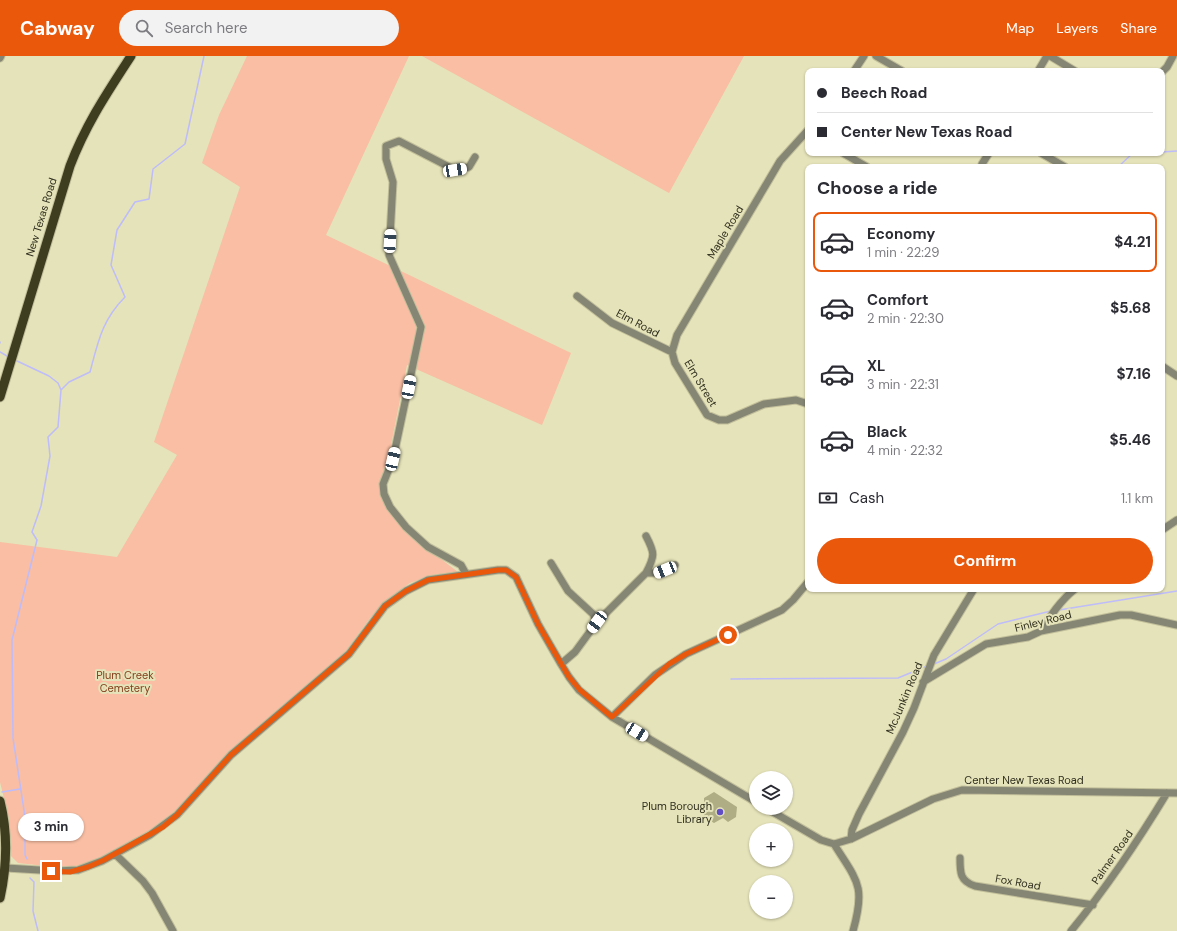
<!DOCTYPE html>
<html lang="en">
<head>
<meta charset="utf-8">
<style>
	:root { --surface:#fff; --page:#f2f2f3; --text:#2b2b33; --muted:#7c7c81; --line:#e1e1e2; --accent:#ea580c }
	body { margin:0; font-family:"DM Sans",sans-serif; background:var(--page); color:var(--text); height:100vh; display:flex; flex-direction:column; font-size:15px; white-space:nowrap }
	* { box-sizing:border-box; margin:0 }
	p { font-size:13px; color:var(--muted) }
	.icon { flex:none; width:22px; height:22px; fill:none; stroke:currentColor; stroke-width:2; stroke-linecap:round; stroke-linejoin:round }
	.map { position:relative; flex:1; overflow:hidden }
	.details { position:absolute; left:805px; top:108px; width:360px; height:428px; display:flex; flex-direction:column; background:var(--surface); border-radius:8px; box-shadow:0 1px 3px #0004 }
	.details>* { flex:none }
	.hud { position:absolute; left:805px; top:12px; width:360px; height:88px; border-radius:8px; box-shadow:0 1px 3px #0004; display:grid; align-content:center; height:88px; padding:0 12px; background:var(--surface) }
	.controls { position:absolute; left:749px; top:715px; display:grid; gap:8px }
	.controls a { display:grid; place-items:center; width:44px; height:44px; border-radius:50%; background:var(--surface); box-shadow:0 1px 3px #0004; font-size:20px }
	.end { position:absolute; width:18px; height:18px; margin:-9px; border:5px solid #ea580c; background:#fff; box-shadow:0 0 0 2px #fff }
	.from { border-radius:50% }
	.bubble { position:absolute; height:28px; border-radius:14px; background:var(--surface); box-shadow:0 1px 3px #0004; font-size:13px; font-weight:700; line-height:28px; text-align:center }
	.car { position:absolute; width:12px; height:24px; margin:-12px -6px; border-radius:5px; box-shadow:0 0 3px 1px #0007; background:linear-gradient(#fff 24%,#345 0 40%,#fff 0 76%,#345 0 86%,#fff 0) }
	.hud b { display:flex; align-items:center; gap:14px; height:38px; font-size:15px }
	.hud b+b { border-top:1px solid var(--line) }
	.hud i { width:10px; height:10px; background:var(--text) }
	ul { padding:0; list-style:none }
	li { display:flex; align-items:center; gap:12px; height:60px; margin:0 8px 6px; padding:0 4px; border:2px solid transparent; border-radius:8px }
	li div { flex:1 }
	li b { display:block; font-size:15px }
	li em { font-style:normal; font-weight:700 }
	li.selected { border-color:var(--accent) }
	li>.icon { width:36px; height:36px; stroke-width:1.5 }
	h2 { padding:0 12px; font-size:18px; line-height:48px }
	.pay { display:flex; align-items:center; gap:10px; height:44px; padding:0 12px; font-size:15px }
	.pay p { margin-inline-start:auto }
	.primary-button { display:flex; gap:8px; margin-top:auto; padding:8px 12px }
	.primary-button a { flex:1; height:46px; border-radius:24px; background:var(--accent); color:#fff; font-size:16px; font-weight:700; line-height:46px; text-align:center }
	header { display:flex; align-items:center; gap:24px; box-sizing:border-box; height:56px; padding:0 20px; background:var(--accent); color:#fff }
	header strong { font-size:19px }
	nav { display:flex; gap:22px; margin-inline-start:auto; font-size:14px }
	.search { width:280px; height:36px; background:var(--page); display:flex; align-items:center; gap:10px; box-sizing:border-box; padding:0 14px; border-radius:22px; color:var(--muted); font-size:15px }
	.map>svg:first-child { display:block }
</style>
</head>
<body>
<header>
<strong>Cabway</strong>
<div class="search"><svg class="icon" aria-label="search" viewBox="0 0 24 24"><circle cx="10" cy="10" r="6"/><path d="M15 15l6 6"/></svg>Search here</div>
<nav><a>Map</a><a>Layers</a><a>Share</a></nav>
</header>
<div class="map">
<svg width="1177" height="875" viewBox="0 0 1177 875">
	<rect width="100%" height="100%" fill="#e5e3b9"/>
	<path fill="#f9bea3" d="M 247,0 L 409,0 L 326,179 L 571,297 L 542,369 L 407,309 L 387,409 L 380,434 L 383,445 L 387,454 L 406,474 L 420,487 L 458,516 L 432,519 L 410,527 L 389,542 L 370,562 L 345,596 L 238,688 L 176,754 L 160,768 L 141,781 L 105,800 L 85,808 L 65,812 L 18,807 L 10,799 L 9,763 L 0,726 L 0,486 L 117,501 L 177,399 L 154,386 L 240,131 L 202,107 L 219,59 Z
		M 422,0 L 744,0 L 669,137 Z"/>
	<g fill="none" stroke-linecap="round" stroke-linejoin="round">
		<path stroke="#bebcfa" stroke-width="1.5" d="M 1162,96 L 1177,95
			M 1118,111 L 1133,97 L 1140,97
			M 0,286 L 0,287
			M 0,296 L 7,300
			M 15,304 L 49,320 L 58,327 L 61,334 L 58,371 L 48,381 L 50,400 L 41,450 L 32,476 L 37,484 L 12,584 L 13,682 L 25,761 L 25,799 L 27,803
			M 61,334 L 69,326 L 90,316 C 98,286 102,264 125,241 L 111,209 L 117,174 L 135,146 L 149,143 L 153,113 L 185,88 L 204,0
			M 1059,554 L 1177,535
			M 934,608 L 946,603 L 998,568 L 1051,555
			M 731,623 L 898,622 L 927,610
			M 2,736 L 20,733
			M 30,822 L 34,826 L 33,855 L 38,875"/>
	</g>
	<path fill="#afad84" d="M 714,736 L 737,751 L 736,761 L 728,766 L 723,762 L 714,767 L 704,761 L 704,742 Z"/>
	<g fill="none" stroke-linecap="round" stroke-linejoin="round">
		<g stroke="#c1bf9a" stroke-width="9">
			<path id="minor" d="M 876,0 L 902,15
				M 1050,0 L 1075,15
				M 0,2 L 1,0
				M 854,15 L 864,0
				M 1038,15 L 1047,0
				M 1162,16 L 1167,11 L 1173,0
				M 808,74 L 780,105 L 770,122 L 677,279 L 672,296 L 675,307 L 707,359 L 719,364 L 727,364 L 764,348 L 796,344 L 808,348
				M 843,97 L 867,111
				M 1041,97 L 1065,111
				M 982,108 L 989,97
				M 577,240 L 612,267 L 672,296
				M 1162,310 L 1177,320
				M 1162,474 L 1177,464
				M 646,480 C 655,497 655,500 646,517
				M 551,507 L 568,535 L 593,558 L 597,566
				M 466,518 L 461,509 L 428,491 L 406,471 L 390,451 L 384,438 L 383,428 L 393,403 L 421,271 L 389,199 L 393,126 L 386,103 L 386,90 L 399,85 L 455,114 L 469,111 L 475,101
				M 1041,575 C 1051,559 1060,545 1075,533
				M 561,608 L 575,596 L 597,566 L 646,517 L 658,517 L 675,509
				M 923,626 L 986,588 L 1028,581 L 1041,575 L 1120,559 L 1131,559 L 1177,569
				M 612,661 L 655,619 L 686,598 L 782,554 L 793,544 L 808,526
				M 766,752 L 821,784 L 834,788 L 851,783 L 933,743 L 962,734 L 1177,737
				M 851,783 L 852,774 L 859,758 L 903,676 L 914,652 L 934,599 L 974,533
				M 834,788 C 857,825 866,829 853,875
				M 115,798 L 143,825 L 152,837 L 173,875
				M 960,802 C 960,817 960,825 975,830 L 1093,849
				M 6,812 L 56,815 L 78,814 L 102,805 L 150,779 L 177,759 L 231,699 L 349,598 L 385,550 L 406,535 L 428,524 L 498,514 L 506,514 L 516,521 L 538,568 L 561,608 L 569,621 L 579,634 L 612,661 L 756,746
				M 1071,875 C 1107,831 1138,785 1167,737"/>
		</g>
		<g stroke="#c1bf9a" stroke-width="11">
			<path id="major" d="M 0,341 L 70,110 C 86,68 107,37 131,0
				M 0,745 C 8,777 7,810 0,842"/>
		</g>
		<use href="#minor" stroke="#868675" stroke-width="7"/>
		<use href="#major" stroke="#3f3d1f" stroke-width="9"/>
	</g>
	<g fill="none" stroke-linecap="round" stroke-linejoin="round">
		<path stroke="#ea580c" stroke-width="5" d="M 51,815 L 70,816 L 88,811 L 104,804 L 163,771 L 177,759 L 231,699 L 349,598 L 385,550 L 406,535 L 428,524 L 498,514 L 506,514 L 516,521 L 538,568 L 569,621 L 580,634 L 612,661 L 669,608 L 686,598 L 728,579"/>
	</g>
	<circle fill="#614dc6" stroke="#e5e3b9" stroke-width="1.5" cx="720" cy="756" r="4"/>
	<g text-anchor="middle" dominant-baseline="central" stroke-width="4" stroke-linejoin="round" paint-order="stroke">
		<g font-size="11" fill="#302f1f" stroke="#e5e3b9">
			<text transform="translate(41 161) rotate(-73)">New Texas Road</text>
			<text transform="translate(725 176) rotate(-59)">Maple Road</text>
			<text transform="translate(638 267) rotate(28)">Elm Road</text>
			<text transform="translate(701 327) rotate(59)">Elm Street</text>
			<text transform="translate(1043 565) rotate(-14)">Finley Road</text>
			<text transform="translate(904 642) rotate(-67)">McJunkin Road</text>
			<text x="1024" y="724">Center New Texas Road</text>
			<text transform="translate(1112 801) rotate(-55)">Palmer Road</text>
			<text transform="translate(1018 826) rotate(10)">Fox Road</text>
		</g>
		<g font-size="11" fill="#85421f" stroke="#e5e3b9">
			<text x="125" y="619">Plum Creek<tspan x="125" dy="13">Cemetery</tspan></text>
		</g>
		<g font-size="11" fill="#302f1f" stroke="#e5e3b9" text-anchor="end">
			<text x="712" y="750">Plum Borough<tspan x="712" dy="13">Library</tspan></text>
		</g>
	</g>
</svg>
<div class="controls">
<a><svg class="icon" aria-label="layers" viewBox="0 0 24 24"><path d="M12 4l9 5-9 5-9-5zM3 14l9 5 9-5"/></svg></a>
<a>+</a>
<a>−</a>
</div>
<i class="end from" style="left:728px;top:579px"></i>
<i class="end" style="left:51px;top:815px"></i>
<div class="bubble" style="left:18px;top:757px;width:66px">3 min</div>
<i class="car" style="left:455px;top:114px;rotate:81deg"></i>
<i class="car" style="left:390px;top:185px;rotate:3deg"></i>
<i class="car" style="left:409px;top:331px;rotate:11deg"></i>
<i class="car" style="left:393px;top:403px;rotate:13deg"></i>
<i class="car" style="left:665px;top:514px;rotate:248deg"></i>
<i class="car" style="left:597px;top:566px;rotate:217deg"></i>
<i class="car" style="left:637px;top:676px;rotate:121deg"></i>
<div class="hud">
<b><i class="from"></i>Beech Road</b>
<b><i></i>Center New Texas Road</b>
</div>
<section class="details">
<h2>Choose a ride</h2>
<ul>
<li class="selected"><svg class="icon" aria-label="car" viewBox="0 0 24 24"><path d="M5 17H2v-5l4-1 3-4h7l3 4 3 1v5h-3M9 17h6M6 11h13"/><circle cx="7" cy="17" r="2"/><circle cx="17" cy="17" r="2"/></svg><div><b>Economy</b><p>1 min · 22:29</p></div><em>$4.21</em></li>
<li><svg class="icon" aria-label="car" viewBox="0 0 24 24"><path d="M5 17H2v-5l4-1 3-4h7l3 4 3 1v5h-3M9 17h6M6 11h13"/><circle cx="7" cy="17" r="2"/><circle cx="17" cy="17" r="2"/></svg><div><b>Comfort</b><p>2 min · 22:30</p></div><em>$5.68</em></li>
<li><svg class="icon" aria-label="car" viewBox="0 0 24 24"><path d="M5 17H2v-5l4-1 3-4h7l3 4 3 1v5h-3M9 17h6M6 11h13"/><circle cx="7" cy="17" r="2"/><circle cx="17" cy="17" r="2"/></svg><div><b>XL</b><p>3 min · 22:31</p></div><em>$7.16</em></li>
<li><svg class="icon" aria-label="car" viewBox="0 0 24 24"><path d="M5 17H2v-5l4-1 3-4h7l3 4 3 1v5h-3M9 17h6M6 11h13"/><circle cx="7" cy="17" r="2"/><circle cx="17" cy="17" r="2"/></svg><div><b>Black</b><p>4 min · 22:32</p></div><em>$5.46</em></li>
</ul>
<div class="pay"><svg class="icon" aria-label="cash" viewBox="0 0 24 24"><path d="M3 7h18v10H3z"/><circle cx="12" cy="12" r="2"/></svg>Cash<p>1.1 km</p></div>
<div class="primary-button"><a>Confirm</a></div>
</section>
</div>
</body>
</html>
